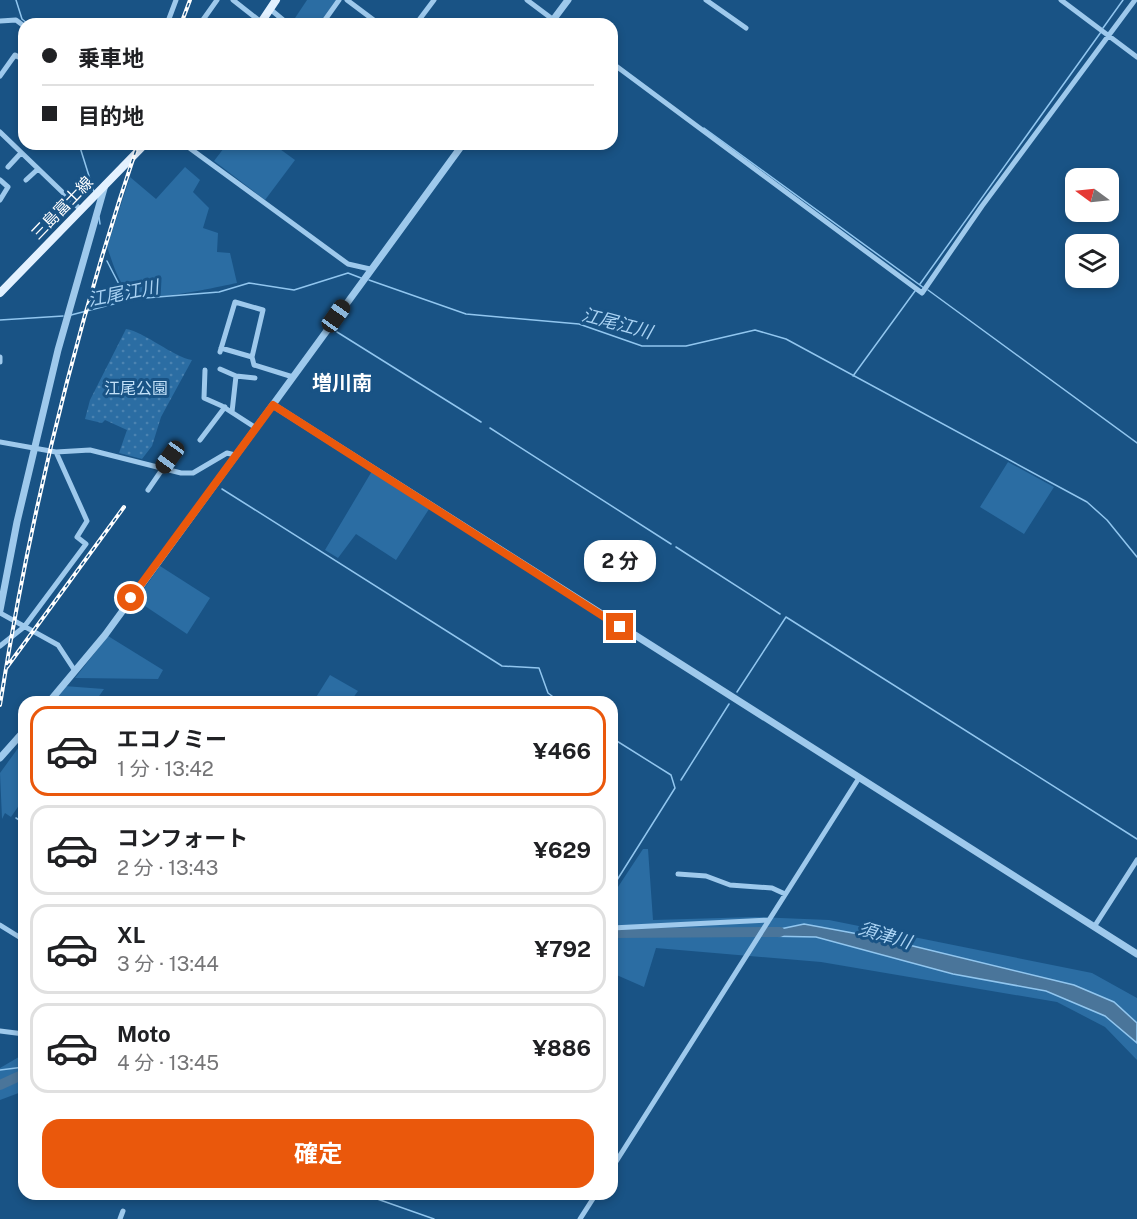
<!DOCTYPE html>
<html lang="ja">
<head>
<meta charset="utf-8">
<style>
	:root { --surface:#fff; --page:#f6f6f6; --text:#202124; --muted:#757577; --line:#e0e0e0; --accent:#ea580c }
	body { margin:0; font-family:"Public Sans","Noto Sans JP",sans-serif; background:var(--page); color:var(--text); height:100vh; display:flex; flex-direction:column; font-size:22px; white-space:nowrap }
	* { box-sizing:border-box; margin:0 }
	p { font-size:20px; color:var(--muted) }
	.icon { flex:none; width:33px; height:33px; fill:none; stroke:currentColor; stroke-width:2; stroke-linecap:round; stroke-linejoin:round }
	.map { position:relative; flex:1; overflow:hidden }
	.sheet { position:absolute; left:18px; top:696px; width:600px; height:504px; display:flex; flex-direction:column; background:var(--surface); border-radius:18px; box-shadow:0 3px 9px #0003 }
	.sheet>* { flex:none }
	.top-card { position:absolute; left:18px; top:18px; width:600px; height:132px; border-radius:18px; box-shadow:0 3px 9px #0003; display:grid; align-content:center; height:132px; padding:0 24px; background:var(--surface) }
	.needle { width:39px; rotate:285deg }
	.controls { position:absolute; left:1065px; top:168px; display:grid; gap:12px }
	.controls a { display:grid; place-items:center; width:54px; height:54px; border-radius:12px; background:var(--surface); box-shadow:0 3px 9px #0003; font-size:30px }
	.end { position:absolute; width:27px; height:27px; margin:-14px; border:8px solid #ea580c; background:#fff; box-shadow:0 0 0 3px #fff }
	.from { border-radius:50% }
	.bubble { position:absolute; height:42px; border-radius:18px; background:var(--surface); box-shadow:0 3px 9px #0003; font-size:20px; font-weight:700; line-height:42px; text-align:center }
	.car { position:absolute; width:18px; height:36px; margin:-18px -9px; border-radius:8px; box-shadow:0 0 4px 2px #0007; background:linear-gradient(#222 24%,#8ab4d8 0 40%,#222 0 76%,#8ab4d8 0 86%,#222 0) }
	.top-card b { display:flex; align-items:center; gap:21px; height:57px; font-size:22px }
	.top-card b+b { border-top:2px solid var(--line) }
	.top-card i { width:15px; height:15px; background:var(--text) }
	ul { padding:10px 0 0; list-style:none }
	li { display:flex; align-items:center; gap:18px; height:90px; margin:0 12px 9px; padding:0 12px; border:3px solid var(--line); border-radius:18px }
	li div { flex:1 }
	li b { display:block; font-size:22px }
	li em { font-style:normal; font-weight:700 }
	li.active { border-color:var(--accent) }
	li>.icon { width:54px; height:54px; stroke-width:1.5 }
	.action { display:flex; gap:12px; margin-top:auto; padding:12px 24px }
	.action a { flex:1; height:69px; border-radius:18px; background:var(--accent); color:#fff; font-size:24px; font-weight:700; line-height:69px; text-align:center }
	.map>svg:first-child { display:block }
</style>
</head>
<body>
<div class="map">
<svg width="1137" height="1219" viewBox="0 0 1137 1219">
	<defs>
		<pattern id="park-dots" width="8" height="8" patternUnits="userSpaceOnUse" patternTransform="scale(1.5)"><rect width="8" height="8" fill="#2b6da3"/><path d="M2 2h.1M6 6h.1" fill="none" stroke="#4b83b1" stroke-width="1.8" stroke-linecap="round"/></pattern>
	</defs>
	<rect width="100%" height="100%" fill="#195385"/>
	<path fill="#2b6da3" d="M 307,0 L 336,0 L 319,24 L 291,24 Z
		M 227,144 L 273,144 L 295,160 L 265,200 L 214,161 Z
		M 185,167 L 200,180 L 193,192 L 209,208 L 203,228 L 218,233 L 217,252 L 230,253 L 237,283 C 216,287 140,306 127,290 C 117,280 112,260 107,247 L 130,177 L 156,199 Z
		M 1008,462 L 1054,487 L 1024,534 L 980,507 Z
		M 372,471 L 429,509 L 396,560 L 356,534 L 338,558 L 325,550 Z
		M 160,566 L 210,598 L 187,634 L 136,600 Z
		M 108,636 L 163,670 L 158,679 L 75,678 Z
		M 330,675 L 358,691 L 350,702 L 313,702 Z
		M 64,686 L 104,689 L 95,702 L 53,702 Z
		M 24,740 L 24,798 L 11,817 L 5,813 L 2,819 L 0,773 Z
		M 643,849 L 648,849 L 653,920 L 755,917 L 829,920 L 1092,973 L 1137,998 L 1137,1060 L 1105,1027 L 1057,1002 L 821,962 L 656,948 L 644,987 L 612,973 L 612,896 Z
		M 24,1054 L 24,1091 L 0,1100 L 0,1068 Z"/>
	<path fill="url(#park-dots)" d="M 126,329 C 145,332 173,357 192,360 L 161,417 L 152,446 L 142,459 L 119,453 L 127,430 L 105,420 L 102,423 L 85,419 L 90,400 Z"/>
	<path fill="#4a759a" stroke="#91c6ef" stroke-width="1.5" d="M 804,924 L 880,938 L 1074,985 L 1114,1002 L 1137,1023 L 1137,1043 L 1105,1016 L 1046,991 L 953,974 L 816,937 L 765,936 L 766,932 Z"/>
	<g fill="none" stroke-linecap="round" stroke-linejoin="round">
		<path stroke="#91c6ef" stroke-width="1.5" d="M 16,0 L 22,19 L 28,24
			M 561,22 L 563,24
			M 1103,28 L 1123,0
			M 704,128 L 924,288
			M 79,144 L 94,192
			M 99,217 L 100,224
			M 107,261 L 124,294 L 132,299
			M 369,280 L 466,314 L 579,324 L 642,346 L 686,346 L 755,330 L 786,339 L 1087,502 L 1107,520 L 1137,557
			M 920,284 L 1101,32
			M 928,290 L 1137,443
			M 71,315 L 133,299 L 219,292 L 249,283 L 294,290 L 348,273 L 361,278
			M 0,320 L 63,316
			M 337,332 L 481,422
			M 853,376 L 915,291
			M 490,428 L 671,544
			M 222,489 L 502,666 L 539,668 L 548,693 L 560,702
			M 676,547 L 780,614
			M 737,692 L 786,617 L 1137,839
			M 612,738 L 671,775 L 675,788 L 612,888
			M 681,780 L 729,704
			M 16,818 L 24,823
			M 0,1070 L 24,1067
			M 363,1194 L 434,1219"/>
		<path stroke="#4a759a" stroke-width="10" d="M 612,933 L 780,932
			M 0,1085 L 24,1074"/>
		<path stroke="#9ec9ec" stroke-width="5" d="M 233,0 L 261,22
			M 347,0 L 379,24
			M 527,0 L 559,24
			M 706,0 L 746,28
			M 1061,0 L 1137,57
			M 270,9 L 288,24
			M 0,21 L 16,20 L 24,26
			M 167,24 L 176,0
			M 200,24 L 217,0
			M 322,24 L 339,0
			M 416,24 L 434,0
			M 612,63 L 922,293 L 982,206 L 1135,0
			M 0,76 L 15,55 L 24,60
			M 0,132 L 81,210
			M 184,144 L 348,264 L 370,269
			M 450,144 L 459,150
			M 8,167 L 21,153
			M 0,180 L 8,187 L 0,200
			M 26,180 L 38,169
			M 221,348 L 252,357
			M 220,352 L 235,302 L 263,310 L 252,357 L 254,365 L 293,377
			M 0,357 L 0,362
			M 220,369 L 236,376 L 232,412
			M 205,370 L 204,398 L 222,406 L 256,428
			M 236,376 L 255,378
			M 200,440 L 225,407
			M 0,442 L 56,452 L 90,450 L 181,473 L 193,473 L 227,453 L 235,455
			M 148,490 L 179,445
			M 0,613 L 58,645 L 75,671
			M 0,646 L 24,627 L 86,544 L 77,537 L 87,521 L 56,452
			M 678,874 L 706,876 L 730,885 L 772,888 L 785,894
			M 0,925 L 24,940
			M 1094,927 L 1137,860
			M 612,928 L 769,920
			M 0,1031 L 24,1034
			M 612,1168 L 859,778
			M 120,1219 L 123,1211
			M 580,1219 L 596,1194"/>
		<path stroke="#9ec9ec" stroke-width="7" d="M 550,24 L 568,0
			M 273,405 L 1137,954
			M 0,610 L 17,522 L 58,350 L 105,185
			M 49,702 L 105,635 L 463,144
			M 0,758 L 24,731"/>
		<path stroke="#e3f1ff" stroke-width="8" d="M 260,24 L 276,0
			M 0,293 L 145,144"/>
		<g stroke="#fff" stroke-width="4">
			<path id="rail" d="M 181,24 L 190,0
				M 7,667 L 124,507
				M 0,705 C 30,514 76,327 138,144"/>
		</g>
		<use href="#rail" stroke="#195385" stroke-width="1.5" stroke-dasharray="4.5" stroke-linecap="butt"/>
	</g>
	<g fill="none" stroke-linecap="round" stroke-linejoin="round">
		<path stroke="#ea580c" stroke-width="8" d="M 131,598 L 273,405 L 620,627"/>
	</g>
	<g text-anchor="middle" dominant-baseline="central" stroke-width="6" stroke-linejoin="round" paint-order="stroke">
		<g font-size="16" fill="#fff" stroke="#195385">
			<text transform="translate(62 208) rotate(-46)">三島富士線</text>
		</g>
		<g font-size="16" fill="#c3e1f9" stroke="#195385">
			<text x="136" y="388">江尾公園</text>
		</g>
		<g font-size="18" font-style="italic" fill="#aad3f4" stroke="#195385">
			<text transform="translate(123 293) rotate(-11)">江尾江川</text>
			<text transform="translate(617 323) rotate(15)">江尾江川</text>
			<text transform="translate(885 935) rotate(16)">須津川</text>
		</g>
		<g font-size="20" font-weight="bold" fill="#fff" stroke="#195385">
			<text x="342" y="383">増川南</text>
		</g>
	</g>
</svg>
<div class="controls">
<a><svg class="needle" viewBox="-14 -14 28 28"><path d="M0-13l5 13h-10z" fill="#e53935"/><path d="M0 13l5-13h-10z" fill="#757577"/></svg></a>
<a><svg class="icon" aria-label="layers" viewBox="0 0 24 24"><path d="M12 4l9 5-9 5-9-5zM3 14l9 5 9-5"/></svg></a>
</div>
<i class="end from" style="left:131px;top:598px"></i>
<i class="end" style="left:620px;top:627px"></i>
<div class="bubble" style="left:584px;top:540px;width:72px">2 分</div>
<i class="car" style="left:336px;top:316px;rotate:35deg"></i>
<i class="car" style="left:170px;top:457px;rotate:216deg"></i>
<div class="top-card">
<b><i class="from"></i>乗車地</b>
<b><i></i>目的地</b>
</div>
<section class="sheet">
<ul>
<li class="active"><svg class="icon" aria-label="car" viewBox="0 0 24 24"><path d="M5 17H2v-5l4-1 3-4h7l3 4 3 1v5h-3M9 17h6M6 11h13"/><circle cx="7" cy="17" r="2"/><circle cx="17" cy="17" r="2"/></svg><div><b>エコノミー</b><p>1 分 · 13:42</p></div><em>¥466</em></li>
<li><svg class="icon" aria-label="car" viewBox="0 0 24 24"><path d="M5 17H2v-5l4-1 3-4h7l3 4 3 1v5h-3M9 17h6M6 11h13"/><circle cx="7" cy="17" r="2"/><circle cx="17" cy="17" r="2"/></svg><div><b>コンフォート</b><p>2 分 · 13:43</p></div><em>¥629</em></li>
<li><svg class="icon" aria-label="car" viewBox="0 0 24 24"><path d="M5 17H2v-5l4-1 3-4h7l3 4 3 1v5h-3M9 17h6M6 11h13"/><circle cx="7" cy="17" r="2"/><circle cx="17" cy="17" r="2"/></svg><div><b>XL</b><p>3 分 · 13:44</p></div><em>¥792</em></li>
<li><svg class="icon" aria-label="car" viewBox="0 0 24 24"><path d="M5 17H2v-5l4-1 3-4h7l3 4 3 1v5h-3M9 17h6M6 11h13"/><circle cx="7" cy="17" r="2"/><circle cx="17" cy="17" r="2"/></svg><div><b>Moto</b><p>4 分 · 13:45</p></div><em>¥886</em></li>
</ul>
<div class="action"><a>確定</a></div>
</section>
</div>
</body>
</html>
